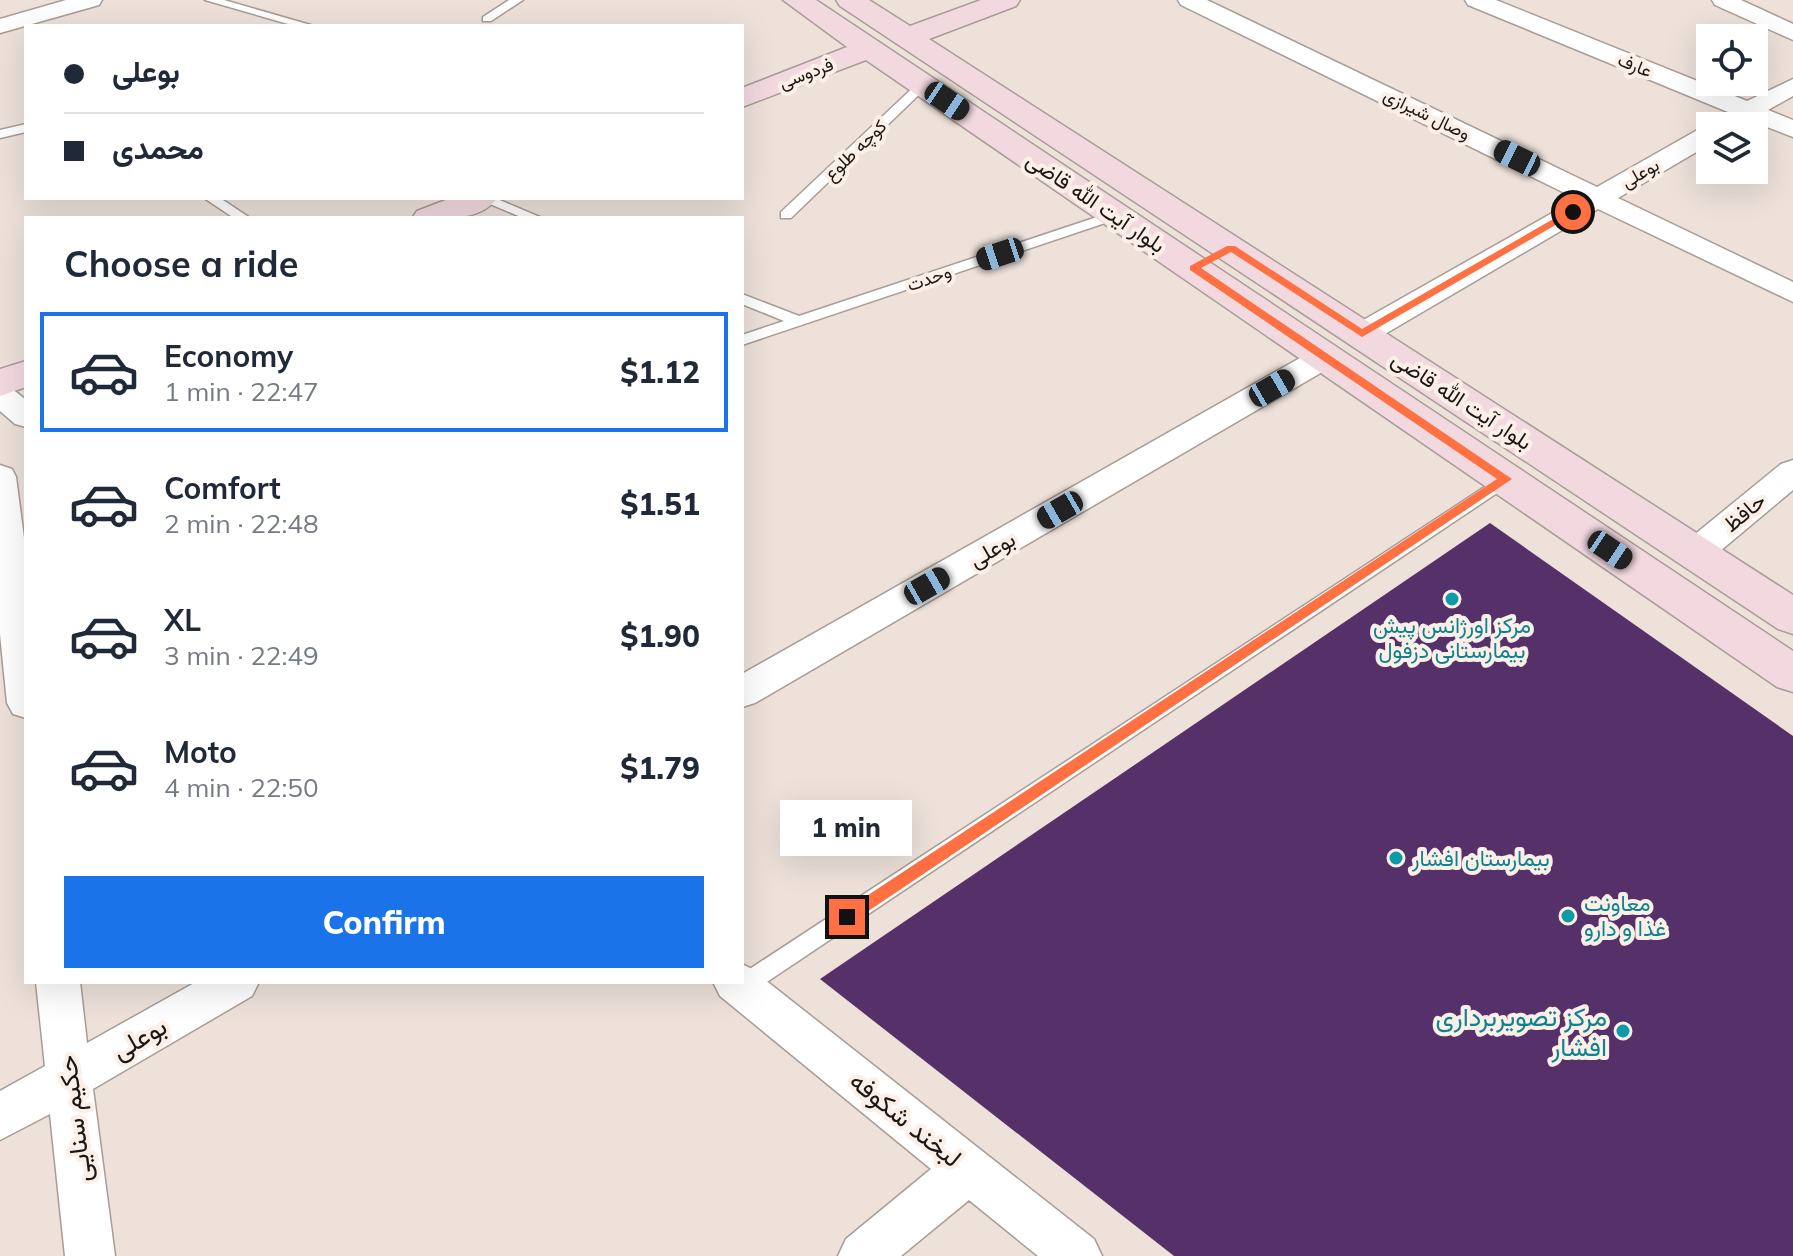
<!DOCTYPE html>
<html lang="en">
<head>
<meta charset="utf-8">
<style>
	:root { --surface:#fff; --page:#f6f6f7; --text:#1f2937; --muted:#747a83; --line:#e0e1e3; --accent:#1a73e8 }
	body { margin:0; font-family:Mulish,Vazirmatn,sans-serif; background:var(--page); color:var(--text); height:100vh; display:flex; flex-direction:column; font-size:30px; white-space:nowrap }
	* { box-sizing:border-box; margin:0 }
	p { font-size:26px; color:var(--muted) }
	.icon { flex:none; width:44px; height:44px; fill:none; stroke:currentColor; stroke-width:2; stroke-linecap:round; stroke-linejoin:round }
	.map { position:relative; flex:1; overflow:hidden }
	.details { position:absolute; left:24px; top:216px; width:720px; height:768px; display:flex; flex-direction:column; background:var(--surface); border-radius:0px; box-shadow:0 8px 32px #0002 }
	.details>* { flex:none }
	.guide { position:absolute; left:24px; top:24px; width:720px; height:176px; border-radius:0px; box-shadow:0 8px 32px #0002; display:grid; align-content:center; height:176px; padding:0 40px; background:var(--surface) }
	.fabs { position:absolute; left:1696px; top:24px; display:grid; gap:16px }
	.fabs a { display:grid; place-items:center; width:72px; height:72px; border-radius:0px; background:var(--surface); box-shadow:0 8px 32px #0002; font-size:40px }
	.end { position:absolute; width:36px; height:36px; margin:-18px; border:10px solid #ff7043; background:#111; box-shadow:0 0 0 4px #111 }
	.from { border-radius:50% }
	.bubble { position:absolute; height:56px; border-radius:0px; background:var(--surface); box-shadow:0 8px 32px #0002; font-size:26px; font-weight:800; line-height:56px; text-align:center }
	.car { position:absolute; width:24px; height:48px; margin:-24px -12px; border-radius:10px; box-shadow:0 0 6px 2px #0007; background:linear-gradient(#222 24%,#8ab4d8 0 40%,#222 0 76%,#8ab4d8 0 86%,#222 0) }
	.guide b { display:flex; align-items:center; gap:28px; height:76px; font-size:30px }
	.guide b+b { border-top:2px solid var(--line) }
	.guide i { width:20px; height:20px; background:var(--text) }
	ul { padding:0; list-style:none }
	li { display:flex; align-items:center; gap:24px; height:120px; margin:0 16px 12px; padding:0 24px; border:4px solid transparent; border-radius:0px }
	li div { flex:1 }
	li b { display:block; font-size:30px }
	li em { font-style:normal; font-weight:800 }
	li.selected { border-color:var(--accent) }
	li>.icon { width:72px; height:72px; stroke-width:1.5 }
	h2 { padding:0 40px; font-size:36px; line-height:96px }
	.primary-button { display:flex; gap:16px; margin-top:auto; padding:16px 40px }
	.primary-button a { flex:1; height:92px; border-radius:0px; background:var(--accent); color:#fff; font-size:32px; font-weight:800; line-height:92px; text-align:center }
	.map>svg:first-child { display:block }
</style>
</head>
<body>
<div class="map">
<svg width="1793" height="1256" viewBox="0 0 1793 1256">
	<rect width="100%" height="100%" fill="#ede1da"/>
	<path fill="#563169" d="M 1490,523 L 1793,736 L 1793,1256 L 1174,1256 L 820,979 Z"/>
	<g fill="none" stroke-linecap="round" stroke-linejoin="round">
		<g stroke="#a89d96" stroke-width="3">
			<path id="lane" d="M 205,0 L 224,0 L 314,26 L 295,26 Z
				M 509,0 L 523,0 L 491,21 L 483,21 L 483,17 Z
				M 919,82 L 929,85 L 791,218 L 781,218 L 781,212 Z
				M 26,124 L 26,132 L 0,138 L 0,130 Z
				M 204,198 L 220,198 L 250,218 L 234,218 Z
				M 476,198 L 495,198 L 542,218 L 523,218 Z
				M 1115,211 L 1120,212 L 1120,218 L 742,345 L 742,335 L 784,321 L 742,304 L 742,294 L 799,316 Z
				M 1506,473 L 1514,479 L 1512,483 L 749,994 L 741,997 L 733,994 L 730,987 L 732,982 L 742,982 L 742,974 Z"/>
		</g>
		<g stroke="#a89d96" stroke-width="3">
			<path id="street" d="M 66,0 L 102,0 L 99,5 L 0,33 L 0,19 Z
				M 1178,0 L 1207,0 L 1597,187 L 1701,128 L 1713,126 L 1710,126 L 1710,144 L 1618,198 L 1793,282 L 1793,302 L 1598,209 L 1373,341 L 1362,344 L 1351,341 L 1347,334 L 1351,327 L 1577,199 L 1181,5 Z
				M 1465,0 L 1496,0 L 1747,101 L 1793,79 L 1793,96 L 1768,110 L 1793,120 L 1793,137 L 1749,120 L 1735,126 L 1726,123 L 1722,118 L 1728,112 L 1468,5 Z
				M 1712,0 L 1741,0 L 1793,24 L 1793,40 L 1715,5 Z
				M 1325,347 L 1336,350 L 1340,357 L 1336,364 L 755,703 L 742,707 L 742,674 L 1314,350 Z
				M 0,385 L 11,388 L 26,400 L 26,427 L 15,424 L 0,411 Z
				M 1793,460 L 1793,490 L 1707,562 L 1695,566 L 1683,562 L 1678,553 L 1683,544 L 1781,464 Z
				M 0,465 L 12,469 L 16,477 L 26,553 L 26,718 L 13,714 L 7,703 L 0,634 Z
				M 742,964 L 750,968 L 1094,1239 L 1102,1256 L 1038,1256 L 969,1200 L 901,1256 L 838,1256 L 846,1239 L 931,1169 L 720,996 L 713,982 L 742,982 Z
				M 36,982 L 80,982 L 87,1043 L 196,982 L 259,982 L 252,996 L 93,1089 L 115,1256 L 65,1256 L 50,1114 L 0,1140 L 0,1091 L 45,1066 Z"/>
		</g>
		<g stroke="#a89d96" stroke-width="3">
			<path id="secondary" d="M 783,0 L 816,0 L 1793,651 L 1793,692 L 1777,687 L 866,60 L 742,107 L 742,88 L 847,47 Z
				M 836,0 L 869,0 L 910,26 L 981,0 L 1020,0 L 1016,6 L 929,39 L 1793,595 L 1793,634 L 1778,629 L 840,6 Z
				M 451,198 L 497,198 C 480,223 439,218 412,218 L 417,211 Z
				M 26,361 L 26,387 L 0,396 L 0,369 Z"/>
		</g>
		<use href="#lane" fill="#fff" fill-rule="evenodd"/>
		<use href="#street" fill="#fff" fill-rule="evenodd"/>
		<use href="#secondary" fill="#f2d9e0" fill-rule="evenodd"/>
	</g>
	<path fill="#ff7043" d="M 1569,210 L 1578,212 L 1362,337 L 1231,252 L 1201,268 L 1512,479 L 852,922 L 841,922 L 841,913 L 1497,479 L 1190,270 L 1190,266 L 1227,246 L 1235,246 L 1362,329 Z"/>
	<g fill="#0f9aa8" stroke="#fbefe7" stroke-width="3">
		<circle cx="1452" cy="599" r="8"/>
		<circle cx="1396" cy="858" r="8"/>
		<circle cx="1568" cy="916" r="8"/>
		<circle cx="1623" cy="1031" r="8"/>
	</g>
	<g text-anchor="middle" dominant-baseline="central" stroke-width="8" stroke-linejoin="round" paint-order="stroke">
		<g font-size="18" fill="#1b1715" stroke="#fbefe7">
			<text transform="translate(1635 65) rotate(22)">عارف</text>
			<text transform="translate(806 73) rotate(-21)">فردوسی</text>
			<text transform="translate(1427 114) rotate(26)">وصال شیرازی</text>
			<text transform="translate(855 150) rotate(-44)">کوچه طلوع</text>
			<text transform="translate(1640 173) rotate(-30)">بوعلی</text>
			<text transform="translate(929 278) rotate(-19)">وحدت</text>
		</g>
		<g font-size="22" fill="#1b1715" stroke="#fbefe7">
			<text transform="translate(1096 202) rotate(34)">بلوار آیت‌ الله قاضی</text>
			<text transform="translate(1462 400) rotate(33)">بلوار آیت ‌الله قاضی</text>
			<text transform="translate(1744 512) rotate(-40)">حافظ</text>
			<text transform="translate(992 549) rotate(-30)">بوعلی</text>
		</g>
		<g font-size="22" fill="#0d838f" stroke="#fbefe7" text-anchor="start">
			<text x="1452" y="625" text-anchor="middle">مرکز اورژانس پیش<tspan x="1452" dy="25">بیمارستانی دزفول</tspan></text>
			<text x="1412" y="858">بیمارستان افشار</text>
			<text x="1584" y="903">معاونت<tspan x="1584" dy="25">غذا و دارو</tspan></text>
		</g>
		<g font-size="26" fill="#0d838f" stroke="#fbefe7" text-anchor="end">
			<text x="1607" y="1016">مرکز تصویربرداری<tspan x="1607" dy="30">افشار</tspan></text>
		</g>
		<g font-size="26" fill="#1b1715" stroke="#fbefe7">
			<text transform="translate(139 1038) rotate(-30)">بوعلی</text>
			<text transform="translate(74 1119) rotate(-97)">حکیم سنایی</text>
			<text transform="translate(906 1119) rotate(39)">لبخند شکوفه</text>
		</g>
	</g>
</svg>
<div class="fabs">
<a><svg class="icon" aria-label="locate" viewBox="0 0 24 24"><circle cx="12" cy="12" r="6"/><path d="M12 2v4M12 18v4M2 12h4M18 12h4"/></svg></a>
<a><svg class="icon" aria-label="layers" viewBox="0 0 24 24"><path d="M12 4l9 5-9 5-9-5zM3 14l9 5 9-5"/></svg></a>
</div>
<i class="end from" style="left:1573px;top:212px"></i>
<i class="end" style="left:847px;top:917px"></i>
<div class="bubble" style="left:780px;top:800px;width:132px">1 min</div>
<i class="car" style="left:947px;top:101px;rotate:124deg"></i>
<i class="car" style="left:1517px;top:158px;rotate:296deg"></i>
<i class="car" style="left:1000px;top:254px;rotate:252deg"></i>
<i class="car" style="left:1272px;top:388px;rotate:60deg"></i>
<i class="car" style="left:1060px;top:510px;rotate:240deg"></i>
<i class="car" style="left:1610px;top:550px;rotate:124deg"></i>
<i class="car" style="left:927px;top:586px;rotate:60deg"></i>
<div class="guide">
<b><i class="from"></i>بوعلی</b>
<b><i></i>محمدی</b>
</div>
<section class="details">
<h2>Choose a ride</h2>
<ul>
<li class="selected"><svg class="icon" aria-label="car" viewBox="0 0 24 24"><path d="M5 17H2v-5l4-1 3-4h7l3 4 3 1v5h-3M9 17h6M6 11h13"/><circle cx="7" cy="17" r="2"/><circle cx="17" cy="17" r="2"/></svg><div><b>Economy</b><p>1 min · 22:47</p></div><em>$1.12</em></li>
<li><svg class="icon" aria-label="car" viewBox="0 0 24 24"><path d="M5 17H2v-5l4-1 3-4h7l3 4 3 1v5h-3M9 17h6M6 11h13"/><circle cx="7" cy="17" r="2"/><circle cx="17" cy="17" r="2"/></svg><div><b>Comfort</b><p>2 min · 22:48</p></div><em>$1.51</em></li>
<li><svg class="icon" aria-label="car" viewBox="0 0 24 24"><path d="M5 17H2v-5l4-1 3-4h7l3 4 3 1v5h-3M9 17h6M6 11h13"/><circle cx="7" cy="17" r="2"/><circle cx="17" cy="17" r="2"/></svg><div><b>XL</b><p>3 min · 22:49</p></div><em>$1.90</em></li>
<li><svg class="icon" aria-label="car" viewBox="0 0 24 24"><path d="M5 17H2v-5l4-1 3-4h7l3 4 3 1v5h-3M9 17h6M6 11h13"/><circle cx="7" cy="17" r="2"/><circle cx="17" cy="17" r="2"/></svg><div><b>Moto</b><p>4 min · 22:50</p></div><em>$1.79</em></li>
</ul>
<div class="primary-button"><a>Confirm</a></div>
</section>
</div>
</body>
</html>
